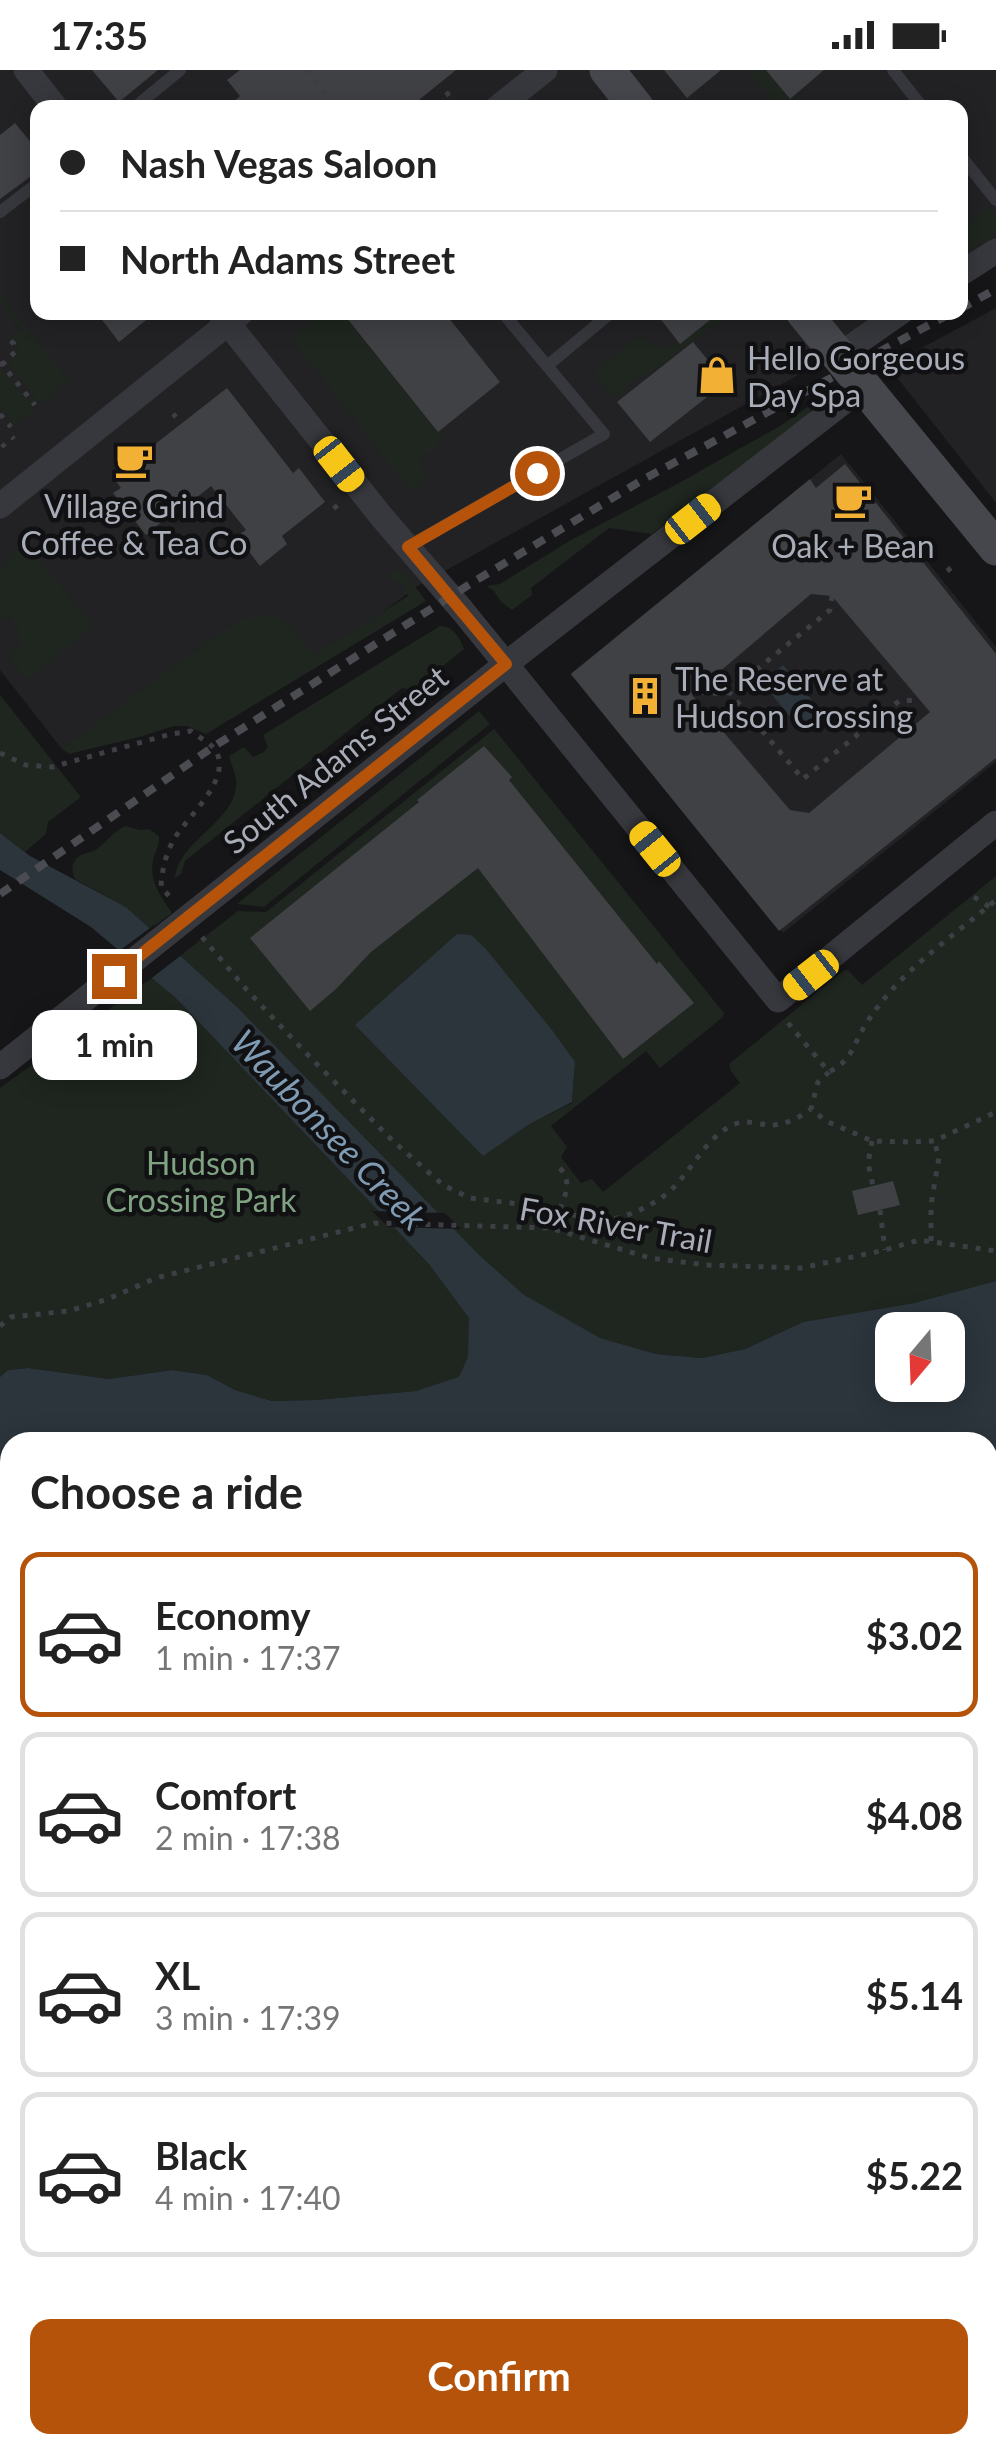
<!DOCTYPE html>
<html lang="en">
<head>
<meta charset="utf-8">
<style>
	:root { --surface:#fff; --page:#f2f2f2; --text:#222; --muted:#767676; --line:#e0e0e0; --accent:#b45309 }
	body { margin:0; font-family:Lato,sans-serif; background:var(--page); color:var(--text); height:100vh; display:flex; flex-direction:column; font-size:38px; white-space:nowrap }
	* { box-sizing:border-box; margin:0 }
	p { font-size:32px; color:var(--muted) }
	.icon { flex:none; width:55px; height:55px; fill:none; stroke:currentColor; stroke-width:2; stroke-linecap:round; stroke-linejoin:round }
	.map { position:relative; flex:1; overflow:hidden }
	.details { position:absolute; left:0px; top:1362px; width:998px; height:1022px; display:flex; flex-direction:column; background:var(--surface); border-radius:30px 30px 0 0; box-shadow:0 5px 25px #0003 }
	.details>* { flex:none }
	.top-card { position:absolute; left:30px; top:30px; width:938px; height:220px; border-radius:20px; box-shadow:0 5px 25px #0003; display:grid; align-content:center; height:220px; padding:0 30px; background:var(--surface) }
	.needle { width:65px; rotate:199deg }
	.fabs { position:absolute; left:875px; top:1242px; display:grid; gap:20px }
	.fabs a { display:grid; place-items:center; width:90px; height:90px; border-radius:20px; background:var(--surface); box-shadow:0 5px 25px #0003; font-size:50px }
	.end { position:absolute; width:45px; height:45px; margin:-22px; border:12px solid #b45309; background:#fff; box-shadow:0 0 0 5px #fff }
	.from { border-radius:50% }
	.bubble { position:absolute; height:70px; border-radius:20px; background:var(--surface); box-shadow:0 5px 25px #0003; font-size:32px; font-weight:700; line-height:70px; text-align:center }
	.car { position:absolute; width:30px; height:60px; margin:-30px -15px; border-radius:12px; box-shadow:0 0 8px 2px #0007; background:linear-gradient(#f5c518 24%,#345 0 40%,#f5c518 0 76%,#345 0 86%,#f5c518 0) }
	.top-card b { display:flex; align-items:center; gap:35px; height:95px; font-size:38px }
	.top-card b+b { border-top:2px solid var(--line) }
	.top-card i { width:25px; height:25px; background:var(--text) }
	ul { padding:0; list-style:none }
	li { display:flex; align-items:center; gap:30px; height:165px; margin:0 20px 15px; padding:0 10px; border:5px solid var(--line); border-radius:20px }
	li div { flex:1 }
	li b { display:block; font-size:38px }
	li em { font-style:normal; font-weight:700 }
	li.on { border-color:var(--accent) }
	li>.icon { width:90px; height:90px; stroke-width:1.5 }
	h2 { padding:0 30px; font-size:45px; line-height:120px }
	.button { display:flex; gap:20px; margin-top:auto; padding:20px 30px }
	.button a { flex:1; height:115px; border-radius:20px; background:var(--accent); color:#fff; font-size:40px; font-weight:700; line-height:115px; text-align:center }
	.status { display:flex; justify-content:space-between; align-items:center; height:70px; padding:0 50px; background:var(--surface); direction:ltr }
	.status svg { height:28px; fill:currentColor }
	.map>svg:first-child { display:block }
</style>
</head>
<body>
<div class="status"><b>17:35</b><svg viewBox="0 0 49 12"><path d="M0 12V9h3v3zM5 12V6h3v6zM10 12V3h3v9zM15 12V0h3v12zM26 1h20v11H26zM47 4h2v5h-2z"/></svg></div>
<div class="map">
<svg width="996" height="2384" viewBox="0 0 996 2384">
	<rect width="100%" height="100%" fill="#161618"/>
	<path fill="#222225" d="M 0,0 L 996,0 L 996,195 L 960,215 L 960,38 L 38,38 L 38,242 L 910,243 L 416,517 L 318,591 L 62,679 L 0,600 Z
		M 996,238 L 996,433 L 888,296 Z
		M 841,384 L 996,577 L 996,692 L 783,863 L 570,604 Z"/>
	<path fill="#1e261f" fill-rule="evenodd" d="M 748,0 L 767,0 L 789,29 L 794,25 L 804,37 L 778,37 Z
		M 989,136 L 996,145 L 996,164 L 960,187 L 962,158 Z
		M 0,226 L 69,311 L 41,335 L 9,294 L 19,278 L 11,265 L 20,258 L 0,234 Z
		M 322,243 L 342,243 L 442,368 L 434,379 L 418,390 L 426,407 L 422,413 L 411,421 L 291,268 Z
		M 707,243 L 731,243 L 644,307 L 635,309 L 613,327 L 593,303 L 638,267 C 665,289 690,267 712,249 Z
		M 0,296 L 35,339 L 14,355 L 0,338 Z
		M 816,331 L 809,343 L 797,355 L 652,464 L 609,458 L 531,518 L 532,525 L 512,540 L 501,532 L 493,520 L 486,516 L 500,514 L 571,470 L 679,413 L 780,356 Z
		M 26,475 L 94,556 L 27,610 L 8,585 L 22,574 L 17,566 L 21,562 L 9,546 L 2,551 L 0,548 L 0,496 Z
		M 396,500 L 403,501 L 426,531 L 206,664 L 187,656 L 174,656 L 143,666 L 69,684 L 62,679 L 235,552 C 284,534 287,552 315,585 L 408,526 L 399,511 L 395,514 L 388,505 Z
		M 440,556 C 453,556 460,568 464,579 L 413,620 L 402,618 L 185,791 L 181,804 L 175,808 C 179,768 240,751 236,709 C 235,702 231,694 229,686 L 244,677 L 253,687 L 264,682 L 268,677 L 263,665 Z
		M 0,625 L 81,727 L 48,752 L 46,764 L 25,782 L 0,763 Z
		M 479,641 L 490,654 L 264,837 L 237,834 Z
		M 494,659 L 724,943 L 723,947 L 660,998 L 646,981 L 551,1056 L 567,1077 L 561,1087 L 581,1113 L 592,1109 L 603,1122 L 740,1013 L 731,1001 L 729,994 L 843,901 L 848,900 L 862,915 L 996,806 L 996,1211 L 914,1233 L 803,1252 L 745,1279 L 702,1288 L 656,1284 L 600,1268 L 416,1321 L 316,1330 L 272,1331 L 235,1320 L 207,1305 L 172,1300 L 109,1309 L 28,1298 L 8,1300 L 0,1307 L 0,1018 L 146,912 L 238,841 L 266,842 ZM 575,992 L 572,1033 L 528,1055 Z
		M 125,756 L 140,760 L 149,759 L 159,766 C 160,776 155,781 153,790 C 149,812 161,827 172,843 L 150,859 L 126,837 L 75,809 C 73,804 71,797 74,792 C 78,783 89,784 97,779 C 108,771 111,763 125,756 Z
		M 0,2224 L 10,2232 L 10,2375 L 239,2375 L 253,2384 L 0,2384 Z"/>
	<path fill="#2c353c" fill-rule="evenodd" d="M 783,595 L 824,645 L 802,662 L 762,612 Z
		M 0,763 L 30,786 L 126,837 L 238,938 L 480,1186 L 524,1225 L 600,1268 L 656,1284 L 702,1288 L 745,1279 L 803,1252 L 914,1233 L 996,1211 L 996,1610 L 988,1612 L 988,1372 L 10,1372 L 10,1901 L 0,1903 L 0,1307 L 8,1300 L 28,1298 L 109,1309 L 172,1300 L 207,1305 L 235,1320 L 272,1331 L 316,1330 L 416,1321 L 459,1307 L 468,1287 L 469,1248 L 429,1194 L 177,929 L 91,857 L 0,800 ZM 892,1260 L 948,1260 L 948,1315 L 892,1315 Z
		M 457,864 L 471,865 L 485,878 L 552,960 L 575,992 L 572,1032 L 528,1055 L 483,1086 L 355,955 Z
		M 497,2375 L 565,2375 L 563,2384 L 493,2384 Z"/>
	<path fill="#161618" d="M 154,855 L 184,883 L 148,911 L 115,884 Z
		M 372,1141 L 445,1143 L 461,1159 L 388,1157 Z"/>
	<path fill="#404145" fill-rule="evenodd" d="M 92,0 L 158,0 L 119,32 Z
		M 240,0 L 456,0 L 409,38 L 226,38 L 240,26 L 227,10 Z
		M 664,0 L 721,0 L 687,28 Z
		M 766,0 L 824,0 L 790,29 Z
		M 15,53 L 38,81 L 38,101 L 0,129 L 0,65 Z
		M 96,242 L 156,242 L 119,272 Z
		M 342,242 L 444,242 L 500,312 L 438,362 Z
		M 655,242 L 720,242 L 680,274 Z
		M 693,272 L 726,312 L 650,372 L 617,332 Z
		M 227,318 L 293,403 L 299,398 L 325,432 L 282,466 L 287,474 L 260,496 L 237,466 L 246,460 L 211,416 L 192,431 L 190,428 L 146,465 L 113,423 L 121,418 L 115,410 L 129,399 L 127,396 Z
		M 845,394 L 996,584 L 996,688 L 779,861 L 571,604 L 810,409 L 816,418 ZM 811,524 L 832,526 L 930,642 L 809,743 L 790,740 L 692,625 Z
		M 484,676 L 512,707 L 509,710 L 657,894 L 659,891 L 694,933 L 623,989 L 478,798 L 371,882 L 336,919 L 310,941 L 250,868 L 419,732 L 417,730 Z
		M 893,1111 L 900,1135 L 858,1145 L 852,1121 Z"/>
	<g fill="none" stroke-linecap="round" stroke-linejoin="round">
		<path stroke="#3d3f44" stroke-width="5" stroke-dasharray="5 8" stroke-linecap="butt" d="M 306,0 L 337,38
			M 446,22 L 451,28
			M 960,147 L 964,145
			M 0,292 L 35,335
			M 2,295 L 15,282 L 14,274 L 8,268
			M 0,344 L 11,357
			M 173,344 L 176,347
			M 12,367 L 14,369
			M 2,374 L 5,377
			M 334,435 L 338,440
			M 947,501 L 955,495
			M 832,526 L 830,540 L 729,622 L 803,709 L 899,631 L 919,630
			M 700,622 L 723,624 L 729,622
			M 0,683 L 26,695 L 52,697 L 171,664 L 191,661 C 198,667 211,673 216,681 C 232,711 186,747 173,771 C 165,786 162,801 161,817 L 170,827
			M 974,827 L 996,841
			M 202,867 L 246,919 L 305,982 L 393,1071 L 443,1115 L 470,1128 L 560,1139 L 581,1148 L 602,1152 L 602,1174
			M 788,953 L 829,1002 C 853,990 853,974 866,954 C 898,902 950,869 996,830
			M 829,1002 L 818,1012 L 811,1039 L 826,1051 L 872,1071 L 908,1072 L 934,1071 L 996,1042
			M 872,1071 L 868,1093 L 873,1116
			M 560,1098 C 572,1112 566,1123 560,1139
			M 880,1140 L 885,1180
			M 602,1152 C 628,1146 653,1137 672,1119 C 693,1099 708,1063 738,1053 C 747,1050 759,1054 768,1055 C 784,1056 799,1048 811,1039
			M 931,1171 L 931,1135 L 939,1087 L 934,1071
			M 0,1256 L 11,1247 L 69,1241 L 108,1229 L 156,1208 L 374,1153 L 550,1158 L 650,1188 L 706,1195 L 801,1198 L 885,1180 L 919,1170 L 996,1181
			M 988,1727 L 996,1736"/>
		<path stroke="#37383d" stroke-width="12" d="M 893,0 L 923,38
			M 134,38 L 180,0
			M 960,85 L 996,130
			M 0,142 L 38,113
			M 547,296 L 612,242
			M 407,477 L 604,364 L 502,242"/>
		<path stroke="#37383d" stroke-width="25" d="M 26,0 L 56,38
			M 497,38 L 545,0
			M 960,204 L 996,181
			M 219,242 L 381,446 L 462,540 L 778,930 L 996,753
			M 838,286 L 901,242
			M 0,436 L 242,242
			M 0,997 L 506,594 L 864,316
			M 988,1817 L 996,1822
			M 365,2375 L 382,2384"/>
		<path stroke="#45474d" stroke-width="35" d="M 607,0 L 637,38
			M 803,242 L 996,478
			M 986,2384 L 996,2371"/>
		<path stroke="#4a4c52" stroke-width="8" stroke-dasharray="12 10" stroke-linecap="butt" d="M 960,239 L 996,219
			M 0,824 L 213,677 L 475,511 L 644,409 L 953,242"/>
	</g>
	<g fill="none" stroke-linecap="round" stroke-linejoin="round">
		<path stroke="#b45309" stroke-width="12" d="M 114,906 L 506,594 L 408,477 L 537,403"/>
	</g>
	<defs>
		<g id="shop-bare" transform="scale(3)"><path d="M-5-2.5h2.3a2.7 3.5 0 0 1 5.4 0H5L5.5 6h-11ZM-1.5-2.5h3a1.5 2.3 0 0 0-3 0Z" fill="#f2b134" stroke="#111113" stroke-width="2.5" paint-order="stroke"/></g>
		<g id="cafe-bare" transform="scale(3)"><path d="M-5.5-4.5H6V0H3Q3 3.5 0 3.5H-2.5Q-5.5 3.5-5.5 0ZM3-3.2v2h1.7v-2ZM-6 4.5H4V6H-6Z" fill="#f2b134" stroke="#111113" stroke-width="2.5" paint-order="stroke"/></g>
		<g id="building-bare" transform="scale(3)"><path d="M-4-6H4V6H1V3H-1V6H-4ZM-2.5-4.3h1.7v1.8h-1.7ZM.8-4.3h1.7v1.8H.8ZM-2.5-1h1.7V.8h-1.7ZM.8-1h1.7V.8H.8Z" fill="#f2b134" stroke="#111113" stroke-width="2.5" paint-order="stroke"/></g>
	</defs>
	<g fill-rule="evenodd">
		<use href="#shop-bare" x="717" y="305"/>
		<use href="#cafe-bare" x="134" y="390"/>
		<use href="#cafe-bare" x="853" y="430"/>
		<use href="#building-bare" x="645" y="626"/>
	</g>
	<g text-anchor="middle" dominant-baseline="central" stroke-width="9" stroke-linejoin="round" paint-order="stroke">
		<g font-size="32" fill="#a8adb8" stroke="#111113" text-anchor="start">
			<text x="747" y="287">Hello Gorgeous<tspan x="747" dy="37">Day Spa</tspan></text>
			<text x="134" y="435" text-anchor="middle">Village Grind<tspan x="134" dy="37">Coffee &amp; Tea Co</tspan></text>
			<text x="853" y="475" text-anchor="middle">Oak + Bean</text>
			<text x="675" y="608">The Reserve at<tspan x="675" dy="37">Hudson Crossing</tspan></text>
		</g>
		<g font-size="32" fill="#a8adb8" stroke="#111113">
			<text transform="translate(335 689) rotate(-39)">South Adams Street</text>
			<text transform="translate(616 1154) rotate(10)">Fox River Trail</text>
		</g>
		<g font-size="32" fill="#7fa381" stroke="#111113">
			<text x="201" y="1092">Hudson<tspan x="201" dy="37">Crossing Park</tspan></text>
		</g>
		<g font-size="35" font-style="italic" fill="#7f9bb3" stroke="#111113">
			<text transform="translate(330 1059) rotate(46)">Waubonsee Creek</text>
		</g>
	</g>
</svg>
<div class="fabs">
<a><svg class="needle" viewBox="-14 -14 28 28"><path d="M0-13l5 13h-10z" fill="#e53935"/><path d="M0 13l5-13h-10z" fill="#767676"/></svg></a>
</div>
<i class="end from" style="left:537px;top:403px"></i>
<i class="end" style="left:114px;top:906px"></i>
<div class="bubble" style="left:32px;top:940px;width:165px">1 min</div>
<i class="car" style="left:339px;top:394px;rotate:142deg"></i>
<i class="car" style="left:693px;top:449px;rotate:52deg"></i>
<i class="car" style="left:655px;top:779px;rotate:321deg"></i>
<i class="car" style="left:811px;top:905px;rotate:232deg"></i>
<div class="top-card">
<b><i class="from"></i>Nash Vegas Saloon</b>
<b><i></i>North Adams Street</b>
</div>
<section class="details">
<h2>Choose a ride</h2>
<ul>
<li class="on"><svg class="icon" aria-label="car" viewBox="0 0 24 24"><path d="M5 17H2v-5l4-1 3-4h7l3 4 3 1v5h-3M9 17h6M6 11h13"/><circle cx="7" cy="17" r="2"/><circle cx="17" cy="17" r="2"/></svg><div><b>Economy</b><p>1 min · 17:37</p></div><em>$3.02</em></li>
<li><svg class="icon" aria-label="car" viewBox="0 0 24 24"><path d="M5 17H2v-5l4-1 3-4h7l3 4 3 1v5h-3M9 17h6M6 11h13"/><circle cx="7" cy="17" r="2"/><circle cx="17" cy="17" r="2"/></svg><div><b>Comfort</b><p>2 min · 17:38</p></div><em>$4.08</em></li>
<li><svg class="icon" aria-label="car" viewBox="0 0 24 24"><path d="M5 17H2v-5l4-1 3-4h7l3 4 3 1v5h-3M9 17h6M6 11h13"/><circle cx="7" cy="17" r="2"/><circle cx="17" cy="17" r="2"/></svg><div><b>XL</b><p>3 min · 17:39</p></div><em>$5.14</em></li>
<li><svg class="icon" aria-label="car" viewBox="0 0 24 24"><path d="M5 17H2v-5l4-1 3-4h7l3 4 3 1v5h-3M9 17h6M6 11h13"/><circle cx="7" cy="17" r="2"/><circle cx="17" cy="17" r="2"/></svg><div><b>Black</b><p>4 min · 17:40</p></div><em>$5.22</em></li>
</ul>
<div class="button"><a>Confirm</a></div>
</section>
</div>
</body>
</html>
